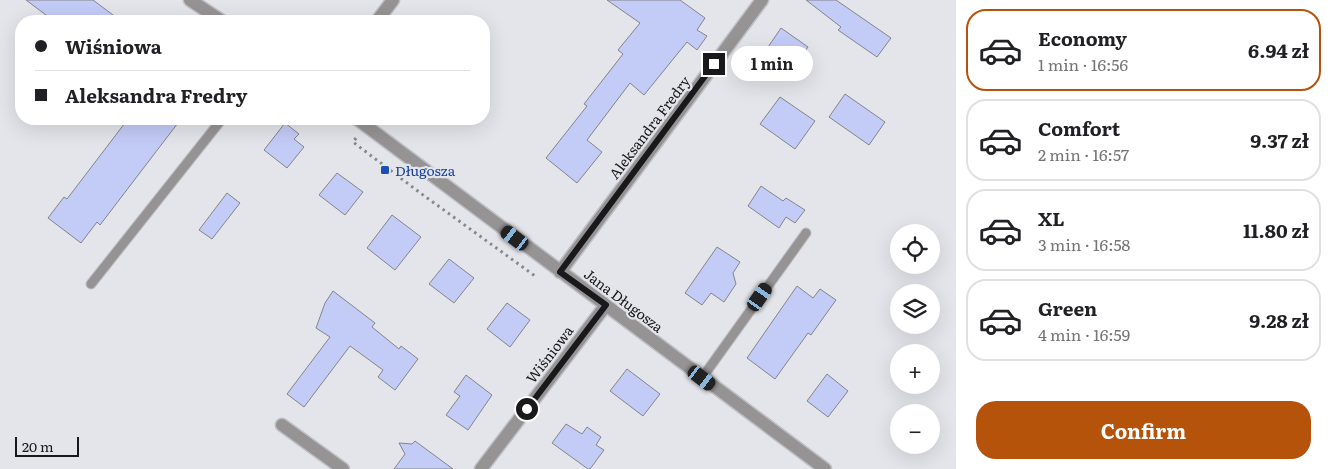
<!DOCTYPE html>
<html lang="en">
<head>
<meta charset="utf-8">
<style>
	:root { --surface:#fff; --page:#f6f6f6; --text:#202124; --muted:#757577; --line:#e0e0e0; --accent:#b45309 }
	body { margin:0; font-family:Literata,serif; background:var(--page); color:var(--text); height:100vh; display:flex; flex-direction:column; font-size:19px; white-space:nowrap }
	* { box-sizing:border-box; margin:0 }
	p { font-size:16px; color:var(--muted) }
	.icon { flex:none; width:28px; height:28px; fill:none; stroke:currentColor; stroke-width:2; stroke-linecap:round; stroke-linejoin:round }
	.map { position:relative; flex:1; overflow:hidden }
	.sheet { display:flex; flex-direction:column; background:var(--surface); width:375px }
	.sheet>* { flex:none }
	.top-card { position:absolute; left:15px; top:15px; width:475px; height:110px; border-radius:20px; box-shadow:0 5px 20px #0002; display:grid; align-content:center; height:110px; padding:0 20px; background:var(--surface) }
	.controls { position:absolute; left:890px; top:224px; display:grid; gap:10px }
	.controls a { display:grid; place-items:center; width:50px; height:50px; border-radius:50%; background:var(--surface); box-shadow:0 5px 20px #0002; font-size:25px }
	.scale { position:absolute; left:15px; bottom:12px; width:64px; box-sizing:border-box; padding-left:5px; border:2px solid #19191b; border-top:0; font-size:14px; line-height:18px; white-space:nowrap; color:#19191b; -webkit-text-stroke:4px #e4e5ea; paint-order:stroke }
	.end { position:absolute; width:22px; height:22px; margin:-11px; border:6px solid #19191b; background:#fff; box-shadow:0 0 0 2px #fff }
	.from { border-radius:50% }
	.bubble { position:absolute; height:35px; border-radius:18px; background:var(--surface); box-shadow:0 5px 20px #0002; font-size:16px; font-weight:700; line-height:35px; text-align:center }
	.car { position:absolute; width:15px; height:30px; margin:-15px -8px; border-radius:6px; box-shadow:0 0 4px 1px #0007; background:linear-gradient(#222 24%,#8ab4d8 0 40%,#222 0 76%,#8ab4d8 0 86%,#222 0) }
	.top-card b { display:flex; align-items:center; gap:18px; height:48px; font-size:19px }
	.top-card b+b { border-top:1px solid var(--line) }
	.top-card i { width:12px; height:12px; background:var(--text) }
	ul { padding:9px 0 0; list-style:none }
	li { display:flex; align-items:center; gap:15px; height:82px; margin:0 10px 8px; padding:0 10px; border:2px solid var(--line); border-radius:20px }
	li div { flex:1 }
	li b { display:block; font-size:19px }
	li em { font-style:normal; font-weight:700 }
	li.selected { border-color:var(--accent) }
	li>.icon { width:45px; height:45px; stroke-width:1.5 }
	.button { display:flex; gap:10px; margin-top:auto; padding:10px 20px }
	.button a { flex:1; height:58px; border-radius:20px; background:var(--accent); color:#fff; font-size:20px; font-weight:700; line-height:58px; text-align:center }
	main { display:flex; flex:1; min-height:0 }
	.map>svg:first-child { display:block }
</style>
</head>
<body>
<main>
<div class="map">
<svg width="956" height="469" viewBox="0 0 956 469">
	<rect width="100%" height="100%" fill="#e4e5ea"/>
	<path fill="#c3cbf7" stroke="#848589" d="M 26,0 L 93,0 L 121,21 L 54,21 Z
		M 607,0 L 680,0 L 705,18 L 697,30 L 707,36 L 697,50 L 687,42 L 644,95 L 630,83 L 587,140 L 602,152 L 577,183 L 546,158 L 587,106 L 584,104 L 623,54 L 618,50 L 640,23 Z
		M 806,0 L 836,0 L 891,38 L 877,57 L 838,30 L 841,27 Z
		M 781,28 L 808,47 L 791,72 L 764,53 Z
		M 845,94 L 885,122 L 869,145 L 829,117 Z
		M 780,97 L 815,121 L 795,149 L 760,124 Z
		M 128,119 L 181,119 L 100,225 L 97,222 L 81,243 L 48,218 L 64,197 L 67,199 Z
		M 285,123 L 299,134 L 294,139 L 304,147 L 287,168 L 264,150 Z
		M 337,173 L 363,192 L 345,215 L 319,195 Z
		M 761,186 L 783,201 L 786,198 L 805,210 L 795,223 L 786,217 L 779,228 L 748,206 Z
		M 227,193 L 240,203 L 212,239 L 199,230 Z
		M 392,215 L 421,237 L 395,270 L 367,248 Z
		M 717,247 L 740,262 L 733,273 L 736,284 L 724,302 L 711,293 L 702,305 L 685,293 Z
		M 449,259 L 474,278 L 454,303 L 429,284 Z
		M 797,286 L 813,298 L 820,289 L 836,300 L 811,335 L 808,333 L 775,379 L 747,358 Z
		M 333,291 L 375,323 L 372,327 L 399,349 L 401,346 L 418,359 L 395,390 L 378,377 L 383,370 L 350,346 L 304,407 L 287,394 L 330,337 L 316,328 L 325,303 Z
		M 507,303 L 530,320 L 510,347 L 487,329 Z
		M 627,369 L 660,394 L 643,416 L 610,391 Z
		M 827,374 L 848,391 L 828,417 L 807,401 Z
		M 466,375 L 492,395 L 468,430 L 446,415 L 460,396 L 454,392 Z
		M 566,424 L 582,434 L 587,427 L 601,437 L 596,445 L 604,450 L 590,469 L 588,469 L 552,443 Z
		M 415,441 L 453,469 L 394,469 L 405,454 L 399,443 L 412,444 Z"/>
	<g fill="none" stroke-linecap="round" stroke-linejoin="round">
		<g stroke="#bfc0c5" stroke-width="11">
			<path id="service" d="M 91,284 L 222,119
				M 702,378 L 806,233"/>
		</g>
		<g stroke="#bfc0c5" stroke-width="15">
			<path id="minor" d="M 190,0 L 222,21
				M 377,21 L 393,0
				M 357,119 L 825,469
				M 560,272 L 762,0
				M 282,425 L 343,469
				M 481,469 L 606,305"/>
		</g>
		<path stroke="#87888b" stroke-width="3" stroke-dasharray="2.5 4" stroke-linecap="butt" d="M 356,138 L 353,142 L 419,192 L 535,276"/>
		<use href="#service" stroke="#969394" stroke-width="9"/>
		<use href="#minor" stroke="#969394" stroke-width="12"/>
	</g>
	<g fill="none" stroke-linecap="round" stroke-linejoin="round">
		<path stroke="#19191b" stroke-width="6" d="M 527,409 L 606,305 L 560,272 L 714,64"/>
	</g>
	<rect fill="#1a4fb4" stroke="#e4e5ea" stroke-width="2" x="380" y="165" width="10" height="10" rx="2.5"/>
	<g text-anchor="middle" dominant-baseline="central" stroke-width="4.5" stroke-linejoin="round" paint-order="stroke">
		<g font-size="14" fill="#19191b" stroke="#e4e5ea">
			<text transform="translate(649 127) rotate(-53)">Aleksandra Fredry</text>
			<text transform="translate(624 300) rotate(37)">Jana Długosza</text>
			<text transform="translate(549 354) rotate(-53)">Wiśniowa</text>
		</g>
		<g font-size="14" fill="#164399" stroke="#e4e5ea" text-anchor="start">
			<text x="395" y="170">Długosza</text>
		</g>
	</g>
</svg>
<div class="controls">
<a><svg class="icon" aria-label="locate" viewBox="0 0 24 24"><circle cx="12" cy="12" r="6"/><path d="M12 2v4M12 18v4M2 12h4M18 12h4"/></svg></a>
<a><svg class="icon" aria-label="layers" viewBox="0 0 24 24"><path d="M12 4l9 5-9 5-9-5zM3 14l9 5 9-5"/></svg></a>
<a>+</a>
<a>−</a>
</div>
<div class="scale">20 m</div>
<i class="end from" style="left:527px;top:409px"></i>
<i class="end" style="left:714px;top:64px"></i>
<div class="bubble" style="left:731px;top:46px;width:82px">1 min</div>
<i class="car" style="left:515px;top:238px;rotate:307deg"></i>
<i class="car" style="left:760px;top:297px;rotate:35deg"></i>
<i class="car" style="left:702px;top:378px;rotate:127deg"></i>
<div class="top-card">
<b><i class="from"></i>Wiśniowa</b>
<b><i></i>Aleksandra Fredry</b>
</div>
</div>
<section class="sheet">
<ul>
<li class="selected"><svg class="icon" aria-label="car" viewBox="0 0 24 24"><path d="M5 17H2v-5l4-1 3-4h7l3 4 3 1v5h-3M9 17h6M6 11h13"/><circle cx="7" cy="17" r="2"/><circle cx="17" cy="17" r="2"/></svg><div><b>Economy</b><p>1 min · 16:56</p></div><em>6.94 zł</em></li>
<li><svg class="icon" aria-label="car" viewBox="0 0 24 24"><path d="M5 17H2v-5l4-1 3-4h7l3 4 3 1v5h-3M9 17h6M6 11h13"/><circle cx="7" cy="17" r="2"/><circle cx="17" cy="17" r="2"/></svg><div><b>Comfort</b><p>2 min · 16:57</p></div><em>9.37 zł</em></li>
<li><svg class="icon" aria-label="car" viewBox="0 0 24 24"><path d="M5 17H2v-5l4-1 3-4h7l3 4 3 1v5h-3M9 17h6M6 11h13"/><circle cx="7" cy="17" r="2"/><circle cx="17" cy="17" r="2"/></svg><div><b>XL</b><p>3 min · 16:58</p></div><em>11.80 zł</em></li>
<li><svg class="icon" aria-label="car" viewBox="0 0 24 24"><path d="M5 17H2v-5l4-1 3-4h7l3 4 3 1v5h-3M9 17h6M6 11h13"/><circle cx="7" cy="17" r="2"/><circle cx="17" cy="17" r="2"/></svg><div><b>Green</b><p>4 min · 16:59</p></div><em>9.28 zł</em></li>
</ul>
<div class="button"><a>Confirm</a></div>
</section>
</main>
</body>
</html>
